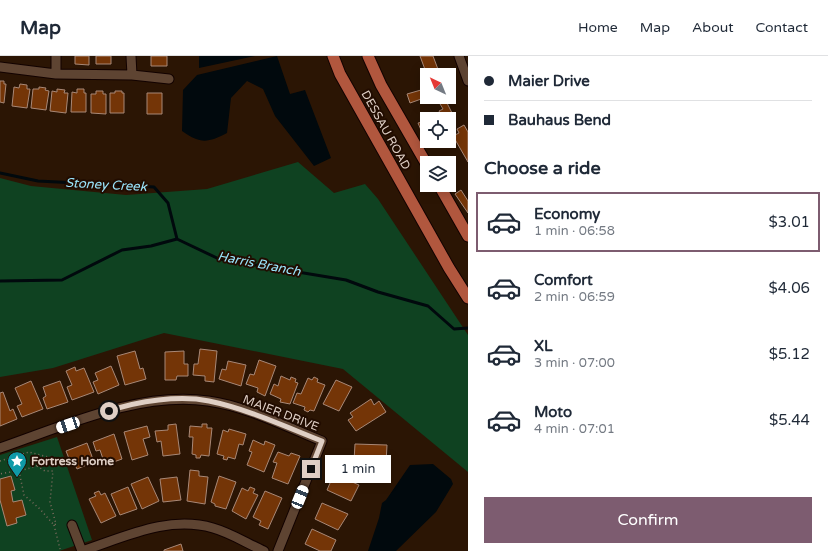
<!DOCTYPE html>
<html lang="en">
<head>
<meta charset="utf-8">
<style>
	:root { --surface:#fff; --page:#f6f6f7; --text:#1f2937; --muted:#747a83; --line:#e0e1e3; --accent:#7d5c70 }
	body { margin:0; font-family:"Varela Round",sans-serif; background:var(--page); color:var(--text); height:100vh; display:flex; flex-direction:column; font-size:15px; white-space:nowrap }
	* { box-sizing:border-box; margin:0 }
	p { font-size:13px; color:var(--muted) }
	.icon { flex:none; width:22px; height:22px; fill:none; stroke:currentColor; stroke-width:2; stroke-linecap:round; stroke-linejoin:round }
	.map { position:relative; flex:1; overflow:hidden }
	.side { display:flex; flex-direction:column; background:var(--surface); width:360px }
	.side>* { flex:none }
	.hud { display:grid; align-content:center; height:88px; padding:0 16px; background:var(--surface) }
	.needle { width:26px; rotate:317deg }
	.buttons { position:absolute; left:420px; top:12px; display:grid; gap:8px }
	.buttons a { display:grid; place-items:center; width:36px; height:36px; border-radius:0px; background:var(--surface); box-shadow:0 2px 10px #0003; font-size:20px }
	.end { position:absolute; width:18px; height:18px; margin:-9px; border:5px solid #dfcfc5; background:#111; box-shadow:0 0 0 2px #111 }
	.from { border-radius:50% }
	.bubble { position:absolute; height:28px; border-radius:0px; background:var(--surface); box-shadow:0 2px 10px #0003; font-size:13px; font-weight:600; line-height:28px; text-align:center }
	.car { position:absolute; width:12px; height:24px; margin:-12px -6px; border-radius:5px; box-shadow:0 0 3px 1px #0007; background:linear-gradient(#fff 24%,#345 0 40%,#fff 0 76%,#345 0 86%,#fff 0) }
	.hud b { display:flex; align-items:center; gap:14px; height:38px; font-size:15px }
	.hud b+b { border-top:1px solid var(--line) }
	.hud i { width:10px; height:10px; background:var(--text) }
	ul { padding:0; list-style:none }
	li { display:flex; align-items:center; gap:12px; height:60px; margin:0 8px 6px; padding:0 8px; border:2px solid transparent; border-radius:0px }
	li div { flex:1 }
	li b { display:block; font-size:15px }
	li em { font-style:normal; font-weight:600 }
	li.on { border-color:var(--accent) }
	li>.icon { width:36px; height:36px; stroke-width:1.5 }
	h2 { padding:0 16px; font-size:18px; line-height:48px }
	.action { display:flex; gap:8px; margin-top:auto; padding:8px 16px }
	.action a { flex:1; height:46px; border-radius:0px; background:var(--accent); color:#fff; font-size:16px; font-weight:600; line-height:46px; text-align:center }
	header { display:flex; align-items:center; gap:24px; box-sizing:border-box; height:56px; padding:0 20px; background:var(--surface); border-bottom:1px solid var(--line) }
	header strong { font-size:19px }
	nav { display:flex; gap:22px; margin-inline-start:auto; font-size:14px }
	main { display:flex; flex:1; min-height:0 }
	.map>svg:first-child { display:block }
</style>
</head>
<body>
<header>
<strong>Map</strong>
<nav><a>Home</a><a>Map</a><a>About</a><a>Contact</a></nav>
</header>
<main>
<div class="map">
<svg width="468" height="495" viewBox="0 0 468 495">
	<rect width="100%" height="100%" fill="#2b1504"/>
	<path fill="#0f4221" d="M 298,106 L 334,137 L 365,128 L 378,143 L 468,279 L 468,416 L 343,313 L 164,277 L 53,312 L 0,321 L 0,122 L 31,130 L 126,139 L 207,133 Z
		M 57,381 L 92,484 L 59,495 L 0,495 L 0,399 Z"/>
	<path fill="#01090d" d="M 199,0 L 255,0 L 199,12 Z
		M 277,0 L 290,38 L 305,34 L 331,102 L 314,110 L 275,60 L 263,33 L 247,25 L 231,42 L 227,77 C 208,87 200,88 182,75 L 183,34 L 197,19 Z
		M 433,408 L 451,423 L 453,428 L 436,456 L 396,495 L 368,495 L 379,462 L 382,447 L 386,444 L 410,409 Z"/>
	<g fill="none" stroke-linecap="round" stroke-linejoin="round">
		<path stroke="#01090d" stroke-width="3" d="M 0,117 L 38,125 L 154,131 L 168,147 L 177,183
			M 0,225 L 62,224 L 122,194 L 151,190 L 177,183 L 219,203 L 346,224 L 378,236 L 428,250 L 454,273 L 468,272"/>
	</g>
	<path fill="#743507" stroke="#a88877" d="M 75,0 L 89,0 L 89,9 L 75,8 Z
		M 96,0 L 111,0 L 111,8 L 96,8 Z
		M 151,0 L 167,0 L 167,10 L 151,10 Z
		M 420,0 L 433,0 L 439,16 L 427,19 Z
		M 0,25 L 4,25 L 4,28 L 6,28 L 4,47 L 0,46 Z
		M 20,28 L 27,29 L 27,33 L 30,33 L 27,52 L 12,50 L 14,31 L 19,32 Z
		M 39,31 L 46,32 L 45,34 L 49,35 L 46,54 L 31,52 L 33,33 L 39,33 Z
		M 57,33 L 65,34 L 64,37 L 68,37 L 66,57 L 50,55 L 52,35 L 57,36 Z
		M 77,33 L 84,33 L 84,37 L 86,37 L 86,56 L 71,56 L 72,36 L 77,37 Z
		M 421,34 L 424,42 L 410,47 L 407,38 Z
		M 96,35 L 103,35 L 103,38 L 106,38 L 106,58 L 91,57 L 91,38 L 96,38 Z
		M 115,35 L 122,35 L 122,37 L 124,37 L 124,57 L 110,57 L 110,37 L 115,37 Z
		M 147,37 L 162,37 L 162,58 L 147,58 Z
		M 436,41 L 444,41 L 455,63 L 450,66 L 446,59 L 442,61 L 439,55 L 443,53 Z
		M 422,66 L 422,68 L 427,66 L 427,75 L 425,72 L 421,74 L 418,67 Z
		M 464,69 L 468,76 L 468,106 L 453,80 L 459,77 L 457,73 Z
		M 461,134 L 468,145 L 468,157 L 455,138 Z
		M 200,293 L 217,295 L 214,326 L 205,325 L 205,320 L 193,319 L 194,308 L 198,308 Z
		M 135,295 L 140,313 L 143,312 L 146,323 L 125,329 L 117,300 Z
		M 184,295 L 184,308 L 188,308 L 188,320 L 177,320 L 176,324 L 165,324 L 165,296 Z
		M 259,304 L 276,310 L 265,340 L 257,336 L 258,332 L 246,328 L 250,318 L 254,319 Z
		M 228,305 L 246,309 L 241,330 L 219,323 L 222,313 L 226,314 Z
		M 111,310 L 119,329 L 98,338 L 93,326 L 98,324 L 95,317 Z
		M 75,311 L 76,315 L 84,312 L 94,336 L 72,344 L 67,331 L 72,329 L 66,315 Z
		M 281,320 L 290,324 L 291,321 L 296,323 L 295,326 L 298,327 L 290,348 L 280,346 L 281,343 L 270,338 L 274,328 L 278,330 Z
		M 314,321 L 318,323 L 317,326 L 325,329 L 314,355 L 310,354 L 308,356 L 304,354 L 305,351 L 293,347 L 297,337 L 301,338 L 308,322 L 312,324 Z
		M 336,324 L 352,331 L 339,355 L 323,348 Z
		M 31,325 L 43,353 L 22,361 L 17,350 L 22,348 L 15,332 Z
		M 60,325 L 68,346 L 47,353 L 43,342 L 46,340 L 43,331 Z
		M 3,336 L 10,355 L 13,353 L 17,363 L 0,370 L 0,337 Z
		M 371,343 L 374,349 L 379,345 L 386,356 L 356,375 L 348,364 L 353,361 L 350,357 Z
		M 176,368 L 180,398 L 163,400 L 161,385 L 157,386 L 155,375 L 168,374 L 168,369 Z
		M 202,368 L 207,368 L 207,372 L 212,372 L 209,400 L 201,399 L 200,402 L 196,402 L 196,399 L 192,398 L 193,381 L 189,381 L 190,370 L 202,371 Z
		M 147,370 L 150,381 L 143,383 L 148,399 L 132,404 L 124,376 Z
		M 229,373 L 246,378 L 243,389 L 239,388 L 235,403 L 228,401 L 227,404 L 223,403 L 224,400 L 217,398 L 223,374 L 228,376 Z
		M 114,378 L 122,403 L 105,409 L 100,394 L 96,395 L 93,386 Z
		M 253,384 L 264,389 L 265,385 L 275,389 L 264,416 L 247,409 L 252,396 L 249,395 Z
		M 87,387 L 94,406 L 77,413 L 73,404 L 70,405 L 66,395 Z
		M 355,388 L 387,389 L 386,407 L 354,405 Z
		M 278,396 L 289,400 L 291,397 L 300,400 L 288,428 L 272,422 L 277,407 L 273,406 Z
		M 190,414 L 199,415 L 199,420 L 208,421 L 205,448 L 187,445 Z
		M 334,418 L 359,429 L 351,445 L 327,434 Z
		M 11,420 L 15,434 L 11,435 L 13,446 L 22,444 L 26,459 L 16,462 L 17,467 L 7,470 L 0,444 L 0,423 Z
		M 219,420 L 236,426 L 226,453 L 215,450 L 215,448 L 211,446 Z
		M 148,421 L 159,445 L 142,453 L 131,428 Z
		M 177,421 L 181,444 L 163,446 L 160,423 Z
		M 128,431 L 137,453 L 120,459 L 111,438 Z
		M 250,431 L 255,433 L 253,437 L 258,439 L 246,463 L 232,455 L 242,432 L 248,435 Z
		M 99,435 L 101,439 L 105,437 L 116,460 L 101,467 L 89,443 L 96,440 L 94,437 Z
		M 265,435 L 282,442 L 268,473 L 259,469 L 261,465 L 253,461 Z
		M 322,447 L 348,458 L 338,474 L 315,463 Z
		M 312,473 L 336,484 L 331,495 L 320,495 L 305,488 Z
		M 181,488 L 183,495 L 164,495 L 164,494 Z"/>
	<g fill="none" stroke-linecap="round" stroke-linejoin="round">
		<g stroke="#120200" stroke-width="11">
			<path id="minor" d="M 56,0 L 56,18
				M 131,0 L 132,19
				M 459,0 L 468,25
				M 0,11 L 56,18 L 132,19 L 169,23
				M 0,392 C 64,370 139,335 208,345 C 246,350 287,371 322,385 L 278,495
				M 72,469 L 82,495
				M 82,495 C 125,481 168,459 213,472 C 231,477 248,488 264,495"/>
		</g>
		<g stroke="#120200" stroke-width="13">
			<path id="major" d="M 333,0 L 340,18 L 449,212 L 468,242
				M 368,0 L 381,29 L 427,109
				M 439,129 L 468,180"/>
		</g>
		<path stroke="#816d60" stroke-width="1.5" stroke-dasharray="1 3" stroke-linecap="butt" d="M 0,405 L 29,396 L 48,401 C 35,415 18,414 0,418
			M 37,410 L 45,415 L 53,415 L 50,446 L 56,468
			M 19,415 L 24,439 L 40,453 L 54,469 L 56,468
			M 54,469 L 60,493"/>
		<use href="#minor" stroke="#5e4432" stroke-width="9"/>
		<use href="#major" stroke="#b1573e" stroke-width="11"/>
	</g>
	<g fill="none" stroke-linecap="round" stroke-linejoin="round">
		<path stroke="#dfcfc5" stroke-width="5" d="M 109,355 C 138,345 179,339 209,345 C 248,353 286,371 322,385 L 311,413"/>
	</g>
	<defs>
		<g id="sight-pin" transform="scale(1)"><path d="M0 17L-7.5 6A9.5 9.5 0 1 1 7.5 6Z" fill="#0f9aa8" stroke="#210c00"/><path d="M0-6L1.8-2.2L6-1.7L2.9 1.2L3.7 5.4L0 3.3L-3.7 5.4L-2.9 1.2L-6-1.7L-1.8-2.2Z" fill="#fff"/></g>
	</defs>
	<g fill-rule="evenodd">
		<use href="#sight-pin" x="17" y="405"/>
	</g>
	<g text-anchor="middle" dominant-baseline="central" stroke-width="4" stroke-linejoin="round" paint-order="stroke">
		<g font-size="12" fill="#dfcfc5" stroke="#210c00">
			<text transform="translate(386 74) rotate(61)">DESSAU ROAD</text>
			<text transform="translate(281 357) rotate(21)">MAIER DRIVE</text>
		</g>
		<g font-size="12" font-weight="bold" fill="#dfcfc5" stroke="#210c00" text-anchor="start">
			<text x="31" y="405">Fortress Home</text>
		</g>
		<g font-size="13" font-style="italic" fill="#9ae5fc" stroke="#210c00">
			<text transform="translate(106 129) rotate(3)">Stoney Creek</text>
			<text transform="translate(259 208) rotate(11)">Harris Branch</text>
		</g>
	</g>
</svg>
<div class="buttons">
<a><svg class="needle" viewBox="-14 -14 28 28"><path d="M0-13l5 13h-10z" fill="#e53935"/><path d="M0 13l5-13h-10z" fill="#747a83"/></svg></a>
<a><svg class="icon" aria-label="locate" viewBox="0 0 24 24"><circle cx="12" cy="12" r="6"/><path d="M12 2v4M12 18v4M2 12h4M18 12h4"/></svg></a>
<a><svg class="icon" aria-label="layers" viewBox="0 0 24 24"><path d="M12 4l9 5-9 5-9-5zM3 14l9 5 9-5"/></svg></a>
</div>
<i class="end from" style="left:109px;top:355px"></i>
<i class="end" style="left:311px;top:413px"></i>
<div class="bubble" style="left:325px;top:399px;width:66px">1 min</div>
<i class="car" style="left:68px;top:369px;rotate:251deg"></i>
<i class="car" style="left:300px;top:441px;rotate:22deg"></i>
</div>
<section class="side">
<div class="hud">
<b><i class="from"></i>Maier Drive</b>
<b><i></i>Bauhaus Bend</b>
</div>
<h2>Choose a ride</h2>
<ul>
<li class="on"><svg class="icon" aria-label="car" viewBox="0 0 24 24"><path d="M5 17H2v-5l4-1 3-4h7l3 4 3 1v5h-3M9 17h6M6 11h13"/><circle cx="7" cy="17" r="2"/><circle cx="17" cy="17" r="2"/></svg><div><b>Economy</b><p>1 min · 06:58</p></div><em>$3.01</em></li>
<li><svg class="icon" aria-label="car" viewBox="0 0 24 24"><path d="M5 17H2v-5l4-1 3-4h7l3 4 3 1v5h-3M9 17h6M6 11h13"/><circle cx="7" cy="17" r="2"/><circle cx="17" cy="17" r="2"/></svg><div><b>Comfort</b><p>2 min · 06:59</p></div><em>$4.06</em></li>
<li><svg class="icon" aria-label="car" viewBox="0 0 24 24"><path d="M5 17H2v-5l4-1 3-4h7l3 4 3 1v5h-3M9 17h6M6 11h13"/><circle cx="7" cy="17" r="2"/><circle cx="17" cy="17" r="2"/></svg><div><b>XL</b><p>3 min · 07:00</p></div><em>$5.12</em></li>
<li><svg class="icon" aria-label="car" viewBox="0 0 24 24"><path d="M5 17H2v-5l4-1 3-4h7l3 4 3 1v5h-3M9 17h6M6 11h13"/><circle cx="7" cy="17" r="2"/><circle cx="17" cy="17" r="2"/></svg><div><b>Moto</b><p>4 min · 07:01</p></div><em>$5.44</em></li>
</ul>
<div class="action"><a>Confirm</a></div>
</section>
</main>
</body>
</html>
